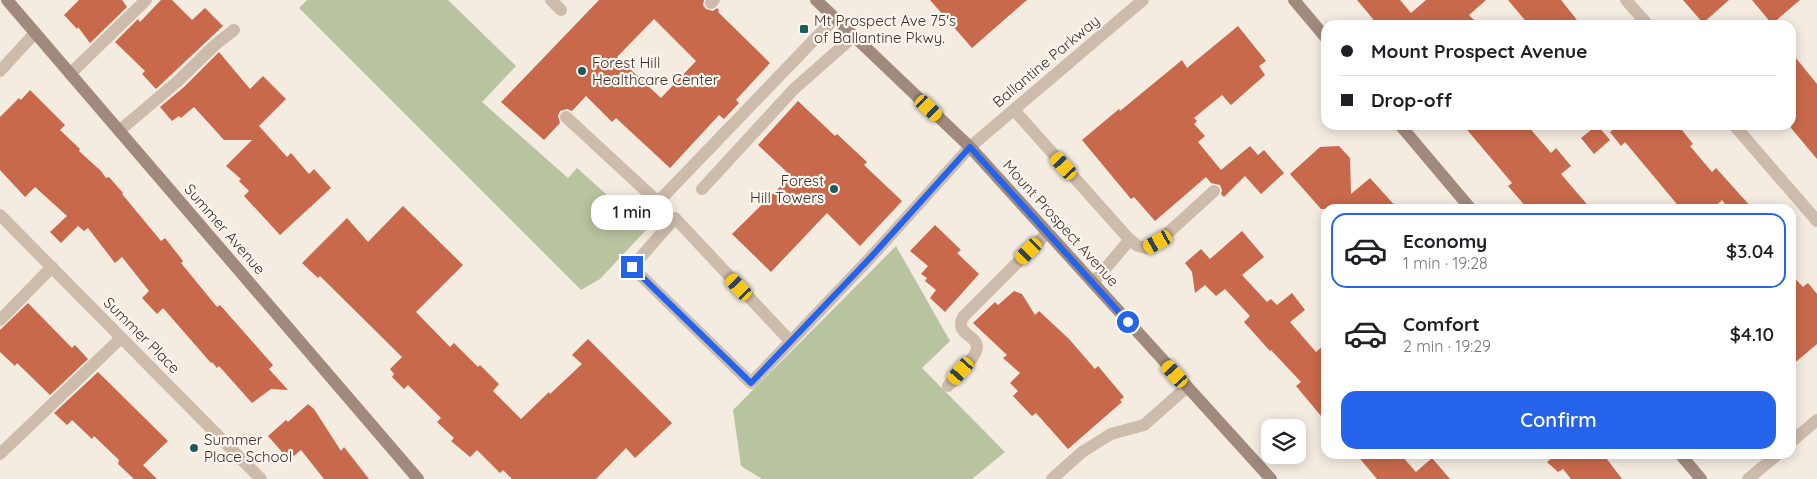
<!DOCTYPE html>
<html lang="en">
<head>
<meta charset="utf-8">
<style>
	:root { --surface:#fff; --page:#f2f2f2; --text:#202124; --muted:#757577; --line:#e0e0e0; --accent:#2563eb }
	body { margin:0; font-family:Quicksand,sans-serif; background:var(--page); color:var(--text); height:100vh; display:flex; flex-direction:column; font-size:19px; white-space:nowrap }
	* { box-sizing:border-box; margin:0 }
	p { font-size:16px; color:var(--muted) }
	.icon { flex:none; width:28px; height:28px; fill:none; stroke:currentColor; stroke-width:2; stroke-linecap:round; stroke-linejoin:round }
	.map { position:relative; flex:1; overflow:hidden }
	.sheet { position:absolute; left:1321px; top:204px; width:475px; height:255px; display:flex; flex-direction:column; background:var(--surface); border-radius:15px; box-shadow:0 2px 12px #0003 }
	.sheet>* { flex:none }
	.top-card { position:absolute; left:1321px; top:20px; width:475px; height:110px; border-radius:15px; box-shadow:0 2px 12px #0003; display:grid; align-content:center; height:110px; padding:0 20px; background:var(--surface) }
	.buttons { position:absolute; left:1261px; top:419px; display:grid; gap:10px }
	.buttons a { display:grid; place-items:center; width:45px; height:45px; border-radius:10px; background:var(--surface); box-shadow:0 2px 12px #0003; font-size:25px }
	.end { position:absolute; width:22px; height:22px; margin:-11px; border:6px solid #2563eb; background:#fff; box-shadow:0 0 0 2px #fff }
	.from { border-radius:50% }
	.bubble { position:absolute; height:35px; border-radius:15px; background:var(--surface); box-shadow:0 2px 12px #0003; font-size:16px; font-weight:600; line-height:35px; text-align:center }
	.car { position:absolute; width:15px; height:30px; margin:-15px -8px; border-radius:6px; box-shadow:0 0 4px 1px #0007; background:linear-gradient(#f5c518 24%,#345 0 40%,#f5c518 0 76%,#345 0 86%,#f5c518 0) }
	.top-card b { display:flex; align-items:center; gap:18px; height:48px; font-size:19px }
	.top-card b+b { border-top:1px solid var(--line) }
	.top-card i { width:12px; height:12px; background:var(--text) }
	ul { padding:9px 0 0; list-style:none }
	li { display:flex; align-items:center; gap:15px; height:75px; margin:0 10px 8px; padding:0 10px; border:2px solid transparent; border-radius:15px }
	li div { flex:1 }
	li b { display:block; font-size:19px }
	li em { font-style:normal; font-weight:600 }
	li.active { border-color:var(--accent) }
	li>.icon { width:45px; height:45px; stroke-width:1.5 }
	.action { display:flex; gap:10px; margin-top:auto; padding:10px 20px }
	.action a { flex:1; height:58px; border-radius:15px; background:var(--accent); color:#fff; font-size:20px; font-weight:600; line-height:58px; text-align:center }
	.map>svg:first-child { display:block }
</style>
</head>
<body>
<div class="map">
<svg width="1817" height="479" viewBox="0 0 1817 479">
	<rect width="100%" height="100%" fill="#f4ebe1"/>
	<path fill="#b8c4a0" d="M 307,0 L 448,0 L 516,66 L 482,102 L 568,178 L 577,168 L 646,230 L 600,279 L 581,290 L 299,8 Z
		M 896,246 L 950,341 L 922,368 L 1005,452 L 972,479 L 762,479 L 741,466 L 733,410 Z"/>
	<path fill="#c8694b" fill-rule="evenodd" d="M 79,0 L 122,0 L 127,7 L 90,43 L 78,27 L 77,29 L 64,15 Z
		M 161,0 L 172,0 L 192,20 L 205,8 L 223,26 L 156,89 L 142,74 L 145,71 L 115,42 L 138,19 L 140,22 Z
		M 599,0 L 704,0 L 703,5 L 706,9 L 713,11 L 717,8 L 719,10 L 718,12 L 770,63 L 736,100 L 739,103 L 724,119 L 719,115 L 670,168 L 616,118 L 612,122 L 586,96 L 572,111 L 567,109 L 560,111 L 558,116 L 560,123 L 544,140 L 501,102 ZM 654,19 L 696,61 L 661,98 L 617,57 Z
		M 930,0 L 1027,0 L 972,48 Z
		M 1357,0 L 1400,0 L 1411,13 L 1426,0 L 1486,0 L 1469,15 L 1479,25 L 1378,25 Z
		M 1508,0 L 1561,0 L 1581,25 L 1529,25 Z
		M 1683,0 L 1729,0 L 1703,23 Z
		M 1752,0 L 1800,0 L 1772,24 Z
		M 1238,26 L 1266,61 L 1259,66 L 1265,75 L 1231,105 L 1222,95 L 1194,118 L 1197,121 L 1194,124 L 1205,136 L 1198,142 L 1221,170 L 1250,146 L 1258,155 L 1264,150 L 1284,173 L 1261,194 L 1245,176 L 1224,197 L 1221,194 L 1222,190 L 1220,185 L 1211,183 L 1206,177 L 1155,221 L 1134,197 L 1131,199 L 1082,140 L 1119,109 L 1120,111 L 1182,60 L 1187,68 Z
		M 219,52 L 250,89 L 263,76 L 286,99 L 259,126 L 287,157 L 291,153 L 309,174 L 314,169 L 331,188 L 280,235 L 244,196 L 249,191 L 239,181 L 241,179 L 226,166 L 252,140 L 224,140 L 194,107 L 181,118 L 179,116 L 172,121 L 160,107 L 184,87 Z
		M 1791,52 L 1817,84 L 1817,159 L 1791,128 Z
		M 30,90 L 65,125 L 60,130 L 80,149 L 79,151 L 101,171 L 106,178 L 109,177 L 123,193 L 122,194 L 161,241 L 165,238 L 183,261 L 181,263 L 217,307 L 220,305 L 273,365 L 269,369 L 288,390 L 271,389 L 252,403 L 219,366 L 217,368 L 212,362 L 211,363 L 163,308 L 157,314 L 142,298 L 149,291 L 122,257 L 115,263 L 88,228 L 84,231 L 78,226 L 61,243 L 50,232 L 67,216 L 35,187 L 25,197 L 0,170 L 0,117 L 19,98 L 21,100 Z
		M 798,101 L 835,136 L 837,134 L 867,162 L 864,165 L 902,201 L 860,246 L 827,213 L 771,272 L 732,234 L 791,176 L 758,145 Z
		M 1463,125 L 1527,125 L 1551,153 L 1556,148 L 1571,166 L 1561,174 L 1591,209 L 1528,209 L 1508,186 L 1512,183 Z
		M 1597,125 L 1610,140 L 1594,154 L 1581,138 Z
		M 1611,125 L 1678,125 L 1693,144 L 1690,146 L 1712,172 L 1716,168 L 1753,209 L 1729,209 L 1722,200 L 1713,209 L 1681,209 L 1625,142 L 1621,146 L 1610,132 L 1614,129 Z
		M 1339,146 L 1350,158 L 1351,194 L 1370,178 L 1398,209 L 1321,209 L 1290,174 L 1320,147 Z
		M 403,206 L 463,265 L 416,312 L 450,347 L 454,343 L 478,367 L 480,365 L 499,384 L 493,391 L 521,419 L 549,392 L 550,394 L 582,364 L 572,355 L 588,339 L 672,423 L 635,458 L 626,448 L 596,479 L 512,479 L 503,470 L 500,473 L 477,450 L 470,457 L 451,441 L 454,438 L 437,422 L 441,418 L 408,385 L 404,389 L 392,377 L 394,374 L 390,369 L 402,357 L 320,276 L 318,278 L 302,263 L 347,218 L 368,242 Z
		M 935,225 L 961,250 L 957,253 L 979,274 L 945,312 L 930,298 L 936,290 L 925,281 L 927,278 L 921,274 L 928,266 L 910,251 Z
		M 1242,231 L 1264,257 L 1242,275 L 1267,302 L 1271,299 L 1277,305 L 1292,293 L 1305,310 L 1290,322 L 1316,352 L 1326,343 L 1326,422 L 1296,386 L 1301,382 L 1271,350 L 1270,351 L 1244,322 L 1250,316 L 1225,289 L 1216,296 L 1205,285 L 1195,293 L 1192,272 L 1185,263 L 1201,249 L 1210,259 Z
		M 1791,274 L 1803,287 L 1808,283 L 1817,294 L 1817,344 L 1791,366 Z
		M 1014,291 L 1022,294 L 1035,315 L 1039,311 L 1069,339 L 1095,369 L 1098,366 L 1124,397 L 1120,400 L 1122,402 L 1068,449 L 1036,413 L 1032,416 L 1013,396 L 1018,391 L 1010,383 L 1020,373 L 1003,358 L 1007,355 L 973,323 L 995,302 L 998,305 Z
		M 28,303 L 72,348 L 75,345 L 88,359 L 50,395 L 17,363 L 15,366 L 0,352 L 0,330 Z
		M 98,372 L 168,441 L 143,465 L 157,479 L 134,479 L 118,464 L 119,460 L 94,436 L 92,439 L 72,420 L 67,425 L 54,413 Z
		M 308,404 L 314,409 L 341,451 L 344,447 L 369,479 L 324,479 L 301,450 L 289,460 L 268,436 L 286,420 L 288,422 Z
		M 1356,454 L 1400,454 L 1416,472 L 1432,458 L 1450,479 L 1377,479 Z
		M 1551,454 L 1603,454 L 1622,479 L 1571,479 L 1563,469 L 1558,472 L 1547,462 L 1553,457 Z"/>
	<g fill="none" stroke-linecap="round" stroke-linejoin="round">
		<path stroke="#cdbbac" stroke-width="12" d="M 551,0 L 561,10
			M 711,3 L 714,0
			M 70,74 L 146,0
			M 1014,110 L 1129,239 L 1127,243 L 1093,283
			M 566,117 L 658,202 L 835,18
			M 119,131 L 178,81 L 216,44 L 234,30
			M 702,189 L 794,89 L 854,36
			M 1129,239 L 1138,246 L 1147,248 L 1158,242 L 1214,191
			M 0,320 L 52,267
			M 790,341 L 675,218 L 632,267 L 751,383 L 871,257 L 970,147
			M 948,386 C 955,378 977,357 977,347 C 977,335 954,334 963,317 L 1047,233
			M 0,454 L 121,338
			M 1052,479 L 1082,452 L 1111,434 L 1144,425 L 1187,387"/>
		<path stroke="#cdbbac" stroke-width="12" d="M 1626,0 L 1648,25
			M 0,71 L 35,33
			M 1734,125 L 1817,221
			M 970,147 L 1143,0
			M 0,215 L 261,479
			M 1791,442 L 1817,420
			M 1748,479 L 1778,454"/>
		<path stroke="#a18a7d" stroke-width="12" d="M 7,0 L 418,479
			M 816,0 L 970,147 L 1271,479
			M 1294,0 L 1326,38
			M 1400,125 L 1471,209
			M 1680,454 L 1701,479"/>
	</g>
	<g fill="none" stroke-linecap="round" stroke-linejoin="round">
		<path stroke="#2563eb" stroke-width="6" d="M 632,267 L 751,383 L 871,257 L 970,147 L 1128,322"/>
	</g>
	<g fill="#1f5a5e" stroke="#fbf5ee" stroke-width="2">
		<rect x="799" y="24" width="10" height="10" rx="2.5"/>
		<circle cx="582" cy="71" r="5"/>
		<circle cx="834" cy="189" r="5"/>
		<circle cx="194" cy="448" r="5"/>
	</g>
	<g text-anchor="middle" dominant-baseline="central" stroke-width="4.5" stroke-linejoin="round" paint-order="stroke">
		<g font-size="15" fill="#3b302b" stroke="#fbf5ee" text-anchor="start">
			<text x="814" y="20">Mt Prospect Ave 75's<tspan x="814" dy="17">of Ballantine Pkwy.</tspan></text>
			<text x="592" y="62">Forest Hill<tspan x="592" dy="17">Healthcare Center</tspan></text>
			<text x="824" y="180" text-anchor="end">Forest<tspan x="824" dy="17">Hill Towers</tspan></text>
			<text x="204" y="439">Summer<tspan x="204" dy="17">Place School</tspan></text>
		</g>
		<g font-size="15" fill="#3b302b" stroke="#fbf5ee">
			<text transform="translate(1046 61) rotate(-40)">Ballantine Parkway</text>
			<text transform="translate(1061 223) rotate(48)">Mount Prospect Avenue</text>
			<text transform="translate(225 229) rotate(49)">Summer Avenue</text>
			<text transform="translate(142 335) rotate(45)">Summer Place</text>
		</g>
	</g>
</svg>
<div class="buttons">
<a><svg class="icon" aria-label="layers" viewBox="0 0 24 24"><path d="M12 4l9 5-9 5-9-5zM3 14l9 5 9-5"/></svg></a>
</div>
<i class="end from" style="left:1128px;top:322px"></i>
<i class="end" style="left:632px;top:267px"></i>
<div class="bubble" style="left:591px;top:195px;width:82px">1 min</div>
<i class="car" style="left:929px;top:108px;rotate:133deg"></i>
<i class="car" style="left:1064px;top:166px;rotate:318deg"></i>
<i class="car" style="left:1158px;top:242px;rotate:241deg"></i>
<i class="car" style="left:1029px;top:251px;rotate:225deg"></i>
<i class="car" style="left:739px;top:287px;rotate:317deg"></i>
<i class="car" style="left:961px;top:371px;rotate:221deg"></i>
<i class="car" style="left:1175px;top:374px;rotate:318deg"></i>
<div class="top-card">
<b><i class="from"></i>Mount Prospect Avenue</b>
<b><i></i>Drop-off</b>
</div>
<section class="sheet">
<ul>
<li class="active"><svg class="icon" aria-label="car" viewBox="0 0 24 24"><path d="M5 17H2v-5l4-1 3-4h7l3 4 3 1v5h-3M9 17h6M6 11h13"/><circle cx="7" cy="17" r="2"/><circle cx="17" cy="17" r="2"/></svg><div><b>Economy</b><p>1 min · 19:28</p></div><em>$3.04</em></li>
<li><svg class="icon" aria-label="car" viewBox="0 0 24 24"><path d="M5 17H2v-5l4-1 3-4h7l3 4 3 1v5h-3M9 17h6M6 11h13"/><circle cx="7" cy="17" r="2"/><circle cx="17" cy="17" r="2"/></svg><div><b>Comfort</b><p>2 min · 19:29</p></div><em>$4.10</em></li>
</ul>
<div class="action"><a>Confirm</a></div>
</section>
</div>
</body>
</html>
